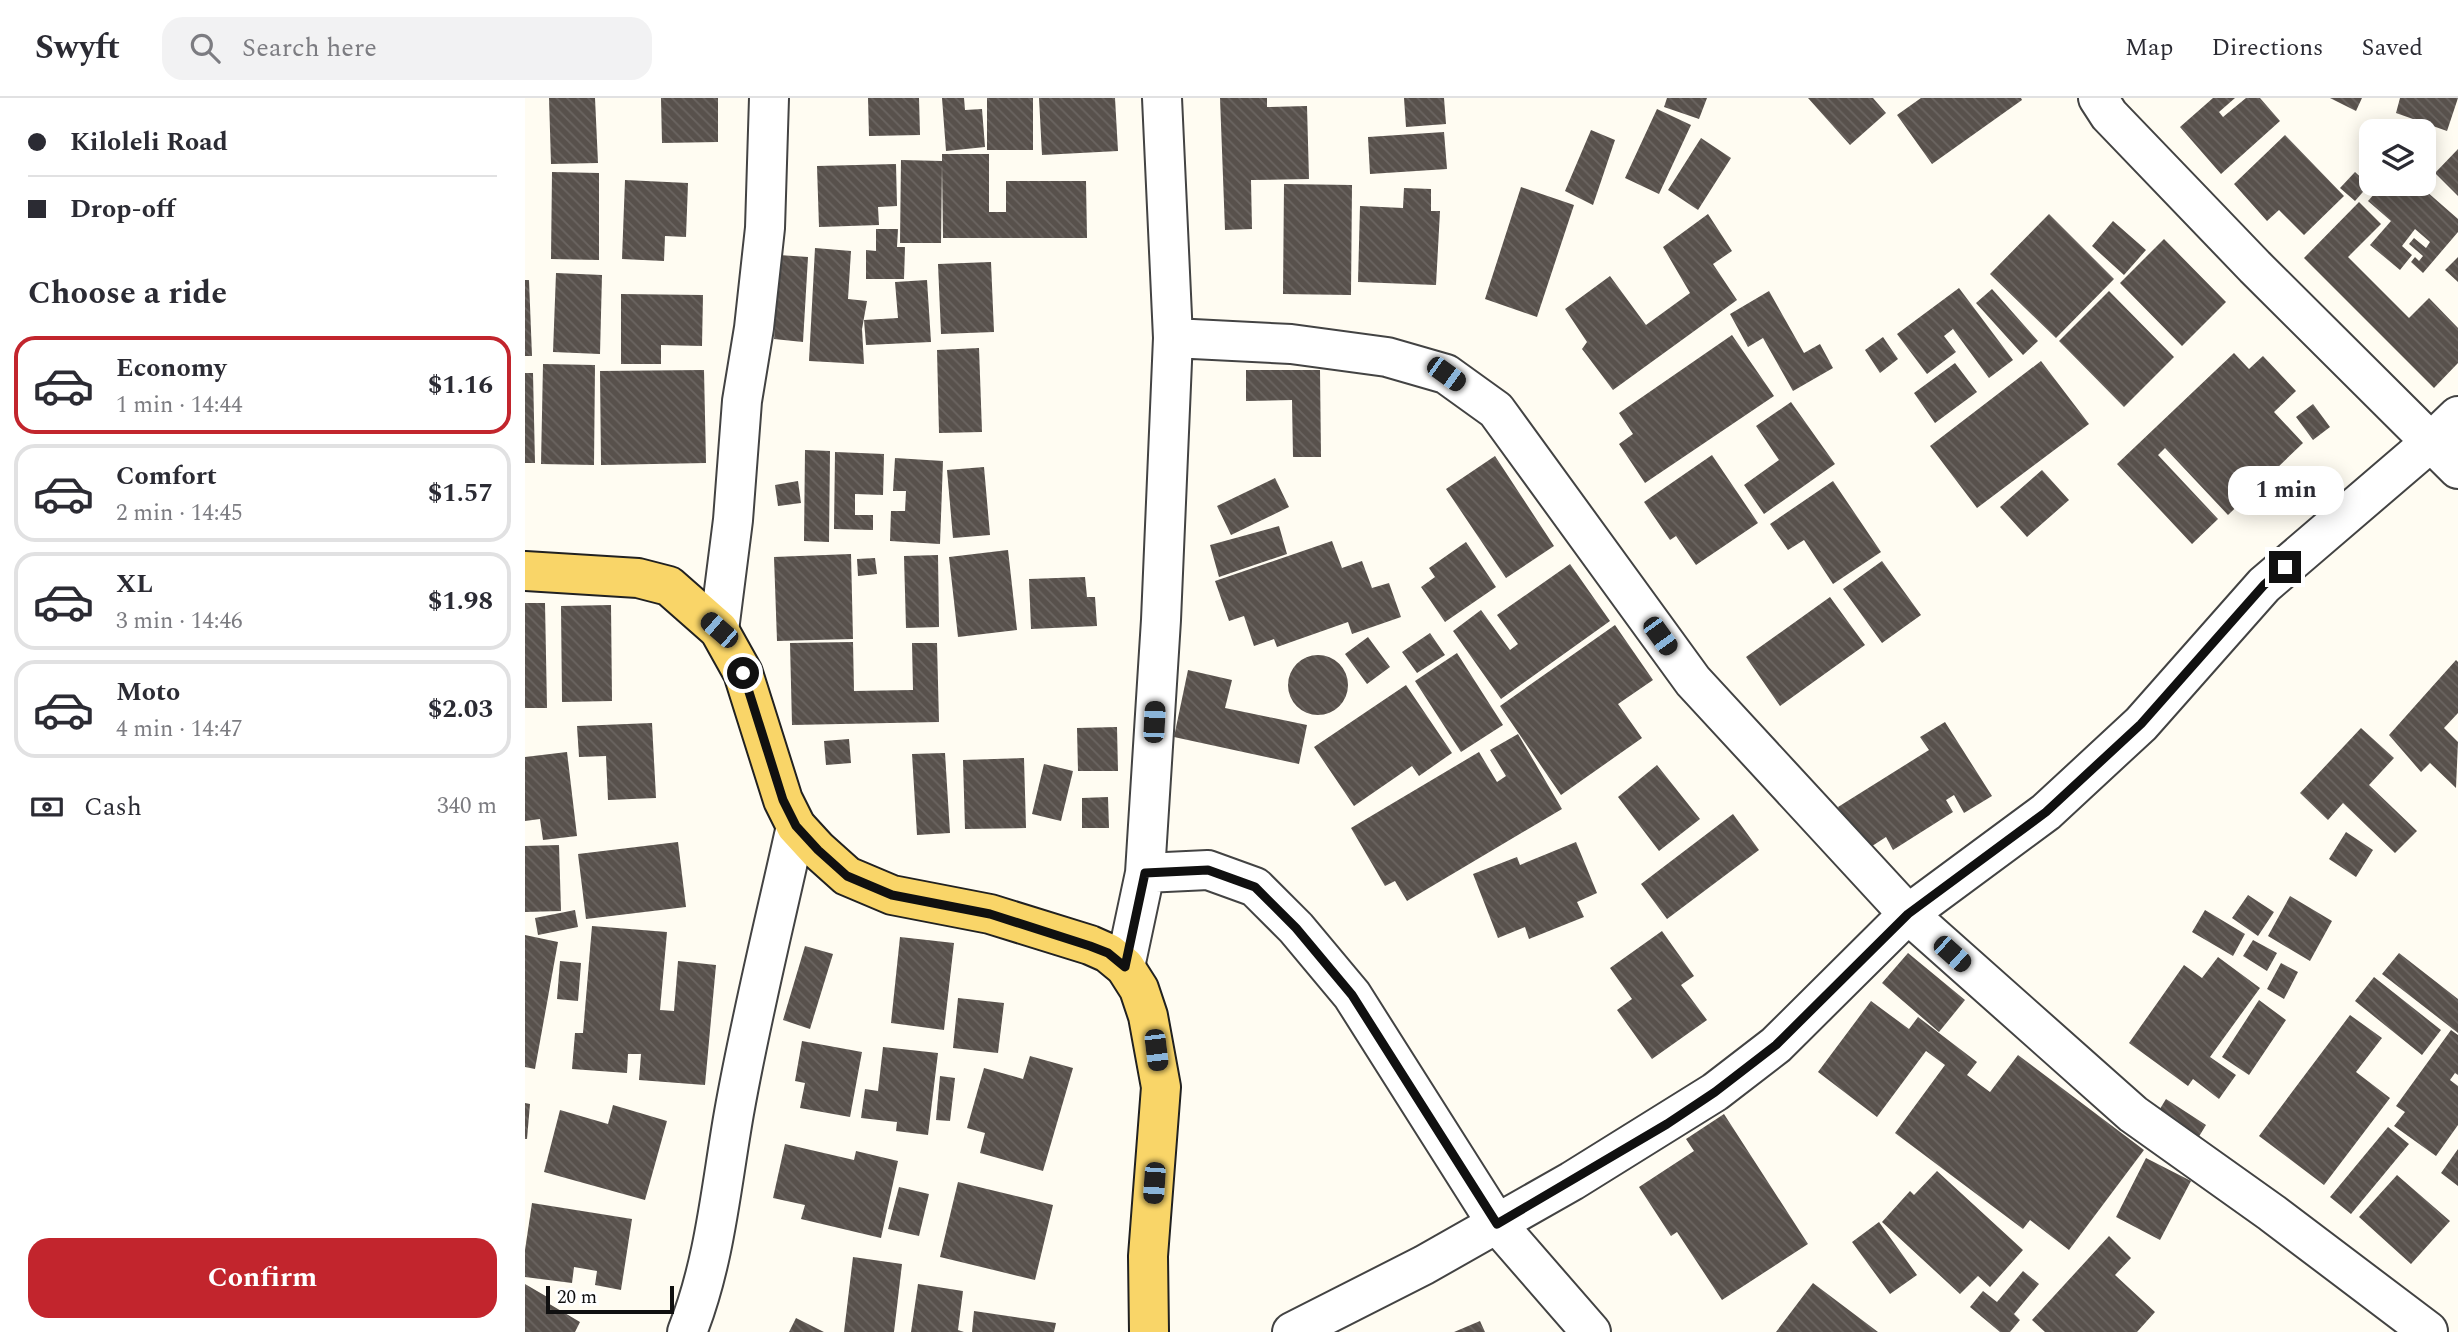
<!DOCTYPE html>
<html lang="en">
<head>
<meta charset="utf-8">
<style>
	:root { --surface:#fff; --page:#f2f2f3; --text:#2b2b33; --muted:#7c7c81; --line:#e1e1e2; --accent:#c2252d }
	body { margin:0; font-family:Spectral,serif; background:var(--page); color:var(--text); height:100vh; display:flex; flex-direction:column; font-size:26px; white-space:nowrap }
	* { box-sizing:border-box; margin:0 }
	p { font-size:23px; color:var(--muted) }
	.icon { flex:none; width:38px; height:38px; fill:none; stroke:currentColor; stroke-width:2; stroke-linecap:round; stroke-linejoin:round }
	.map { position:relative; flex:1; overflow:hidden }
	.drawer { display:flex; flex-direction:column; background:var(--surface); width:525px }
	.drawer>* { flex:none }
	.banner { display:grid; align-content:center; height:154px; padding:0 28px; background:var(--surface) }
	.tools { position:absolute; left:1834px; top:21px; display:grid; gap:14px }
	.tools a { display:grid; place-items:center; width:77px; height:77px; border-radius:14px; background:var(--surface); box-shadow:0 4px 18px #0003; font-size:35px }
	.scale { position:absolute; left:21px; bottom:18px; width:128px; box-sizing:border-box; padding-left:7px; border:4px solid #101010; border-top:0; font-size:19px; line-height:24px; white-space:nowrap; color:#101010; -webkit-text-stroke:5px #fff; paint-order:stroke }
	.end { position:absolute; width:32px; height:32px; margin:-16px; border:9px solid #101010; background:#fff; box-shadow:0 0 0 4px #fff }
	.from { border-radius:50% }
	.bubble { position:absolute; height:49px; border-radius:21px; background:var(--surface); box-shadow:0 4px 18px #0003; font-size:23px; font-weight:700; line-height:49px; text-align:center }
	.car { position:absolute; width:21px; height:42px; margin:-21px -10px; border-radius:9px; box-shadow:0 0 5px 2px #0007; background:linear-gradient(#222 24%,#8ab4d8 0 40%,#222 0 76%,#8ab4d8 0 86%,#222 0) }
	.banner b { display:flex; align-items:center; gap:24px; height:66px; font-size:26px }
	.banner b+b { border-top:2px solid var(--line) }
	.banner i { width:18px; height:18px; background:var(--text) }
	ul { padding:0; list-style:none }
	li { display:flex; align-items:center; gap:21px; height:98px; margin:0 14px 10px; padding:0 14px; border:4px solid var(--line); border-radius:21px }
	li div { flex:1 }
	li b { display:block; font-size:26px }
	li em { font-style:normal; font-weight:700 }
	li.selected { border-color:var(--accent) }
	li>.icon { width:63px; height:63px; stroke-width:1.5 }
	h2 { padding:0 28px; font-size:32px; line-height:84px }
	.pay { display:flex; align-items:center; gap:18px; height:77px; padding:0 28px; font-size:26px }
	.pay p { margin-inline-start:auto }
	.primary-button { display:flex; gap:14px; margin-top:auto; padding:14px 28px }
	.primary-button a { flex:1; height:80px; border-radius:21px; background:var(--accent); color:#fff; font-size:28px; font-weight:700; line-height:80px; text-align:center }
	header { display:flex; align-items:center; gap:42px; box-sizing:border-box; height:98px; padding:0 35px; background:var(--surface); border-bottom:2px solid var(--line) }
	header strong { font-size:33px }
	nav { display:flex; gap:38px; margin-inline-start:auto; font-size:24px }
	.search { width:490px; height:63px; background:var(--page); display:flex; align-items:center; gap:18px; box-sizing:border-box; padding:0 24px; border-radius:21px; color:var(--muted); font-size:26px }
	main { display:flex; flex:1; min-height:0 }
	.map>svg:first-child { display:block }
</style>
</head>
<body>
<header>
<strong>Swyft</strong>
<div class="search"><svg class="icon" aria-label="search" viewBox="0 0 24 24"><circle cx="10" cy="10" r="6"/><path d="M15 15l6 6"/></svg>Search here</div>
<nav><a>Map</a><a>Directions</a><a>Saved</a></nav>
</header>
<main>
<section class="drawer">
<div class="banner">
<b><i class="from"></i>Kiloleli Road</b>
<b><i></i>Drop-off</b>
</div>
<h2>Choose a ride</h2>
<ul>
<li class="selected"><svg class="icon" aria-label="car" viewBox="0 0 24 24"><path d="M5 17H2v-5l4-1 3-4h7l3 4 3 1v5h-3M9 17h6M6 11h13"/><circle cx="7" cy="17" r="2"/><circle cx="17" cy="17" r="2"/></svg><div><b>Economy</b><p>1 min · 14:44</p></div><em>$1.16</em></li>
<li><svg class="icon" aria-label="car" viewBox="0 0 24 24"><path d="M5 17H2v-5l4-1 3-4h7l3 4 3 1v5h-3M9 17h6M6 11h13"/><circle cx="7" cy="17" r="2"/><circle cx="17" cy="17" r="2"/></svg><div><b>Comfort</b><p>2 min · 14:45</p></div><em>$1.57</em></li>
<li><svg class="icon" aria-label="car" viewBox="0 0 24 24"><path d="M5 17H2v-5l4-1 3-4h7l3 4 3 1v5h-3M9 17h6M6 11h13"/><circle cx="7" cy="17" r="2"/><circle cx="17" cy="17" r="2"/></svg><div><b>XL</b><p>3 min · 14:46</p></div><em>$1.98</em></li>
<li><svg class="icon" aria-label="car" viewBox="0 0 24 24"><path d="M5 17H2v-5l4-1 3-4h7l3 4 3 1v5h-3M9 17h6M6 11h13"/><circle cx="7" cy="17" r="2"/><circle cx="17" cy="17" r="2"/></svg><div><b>Moto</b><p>4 min · 14:47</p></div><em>$2.03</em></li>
</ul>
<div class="pay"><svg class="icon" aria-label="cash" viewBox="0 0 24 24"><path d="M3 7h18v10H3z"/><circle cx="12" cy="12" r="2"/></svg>Cash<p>340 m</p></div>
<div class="primary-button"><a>Confirm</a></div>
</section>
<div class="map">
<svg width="1933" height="1234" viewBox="0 0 1933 1234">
	<defs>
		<pattern id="building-back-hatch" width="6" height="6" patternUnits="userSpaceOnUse" patternTransform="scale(1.75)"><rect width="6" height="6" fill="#58514c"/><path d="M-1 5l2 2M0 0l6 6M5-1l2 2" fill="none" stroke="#6b6561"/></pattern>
	</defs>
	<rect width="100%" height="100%" fill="#fffcf2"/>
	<path fill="url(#building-back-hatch)" d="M 24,0 L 70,0 L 73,65 L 26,66 Z
		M 136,0 L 193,0 L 193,44 L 137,45 Z
		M 343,0 L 394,0 L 395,37 L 344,38 Z
		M 417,0 L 439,0 L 440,12 L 457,11 L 460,49 L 421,53 Z
		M 462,0 L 508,0 L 508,52 L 462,52 Z
		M 514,0 L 590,0 L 593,53 L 517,57 Z
		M 695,0 L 742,0 L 742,9 L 782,8 L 784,81 L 726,82 L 727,131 L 700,132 Z
		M 879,0 L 919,0 L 921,26 L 881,29 Z
		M 1142,0 L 1182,0 L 1174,21 L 1139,9 Z
		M 1283,0 L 1348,0 L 1361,15 L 1325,47 Z
		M 1396,0 L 1496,0 L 1497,2 L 1407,66 L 1372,17 Z
		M 1688,0 L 1710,0 L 1694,14 L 1698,19 L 1721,0 L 1735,0 L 1755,23 L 1696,76 L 1655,29 Z
		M 1805,0 L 1837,0 L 1831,13 Z
		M 1875,0 L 1933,0 L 1922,33 L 1871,15 Z
		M 1132,11 L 1166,27 L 1134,96 L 1100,80 Z
		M 1066,32 L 1090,42 L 1068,107 L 1040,93 Z
		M 919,34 L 922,71 L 845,76 L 843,39 Z
		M 1760,37 L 1819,98 L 1779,137 L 1754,112 L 1742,123 L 1709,86 Z
		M 1176,40 L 1206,60 L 1173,112 L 1143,92 Z
		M 1846,43 L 1846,74 L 1842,75 L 1834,47 Z
		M 1933,51 L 1933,98 L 1910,75 Z
		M 417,56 L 464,56 L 464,114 L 481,114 L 481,83 L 561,83 L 562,140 L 418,140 L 417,66 L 416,145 L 375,145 L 376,62 L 417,63 Z
		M 371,66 L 372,108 L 353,109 L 354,127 L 294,129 L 292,68 Z
		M 27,74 L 74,75 L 74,162 L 26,161 Z
		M 1830,74 L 1844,87 L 1830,103 L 1815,90 Z
		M 100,82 L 163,85 L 161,139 L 140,138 L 139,163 L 97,161 Z
		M 759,86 L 827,87 L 826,197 L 758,196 Z
		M 1858,86 L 1893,86 L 1933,121 L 1933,134 L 1898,175 L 1886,164 L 1890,159 L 1894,163 L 1898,158 L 1884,146 L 1889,140 L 1901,150 L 1905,144 L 1890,131 L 1877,148 L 1887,157 L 1875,172 L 1845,147 L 1866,123 L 1843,103 Z
		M 996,89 L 1049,107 L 1012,219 L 960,201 Z
		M 879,90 L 906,91 L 906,113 L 915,113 L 911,187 L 833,184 L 835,108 L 878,110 Z
		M 1834,104 L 1856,126 L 1823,159 L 1884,220 L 1904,200 L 1933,230 L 1933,265 L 1909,290 L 1779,160 Z
		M 1183,116 L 1207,153 L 1188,166 L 1212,202 L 1088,292 L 1057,251 L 1062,244 L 1040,211 L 1085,178 L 1121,227 L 1165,195 L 1138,149 Z
		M 1524,116 L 1589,181 L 1531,240 L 1465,176 Z
		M 1588,123 L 1621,152 L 1599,177 L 1567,148 Z
		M 351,131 L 373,131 L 372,149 L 380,149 L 379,181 L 341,181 L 341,152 L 351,153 Z
		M 1639,141 L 1701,204 L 1657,248 L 1595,185 Z
		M 290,150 L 326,153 L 323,201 L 342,203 L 337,231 L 339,266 L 284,263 Z
		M 254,157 L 283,159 L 278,244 L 249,241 Z
		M 1933,159 L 1933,184 L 1920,172 Z
		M 466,164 L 469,234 L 416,236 L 413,166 Z
		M 31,175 L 77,177 L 75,256 L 28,254 Z
		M 0,182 L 4,182 L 7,258 L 0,258 Z
		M 402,182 L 406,244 L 341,247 L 339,222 L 373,220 L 370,184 Z
		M 1434,190 L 1488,262 L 1464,280 L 1428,231 L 1419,238 L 1431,254 L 1402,276 L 1372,236 Z
		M 1467,191 L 1513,243 L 1498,257 L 1451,205 Z
		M 1244,193 L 1279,255 L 1295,246 L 1308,270 L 1268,293 L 1238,240 L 1223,249 L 1205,216 Z
		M 1584,193 L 1649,259 L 1599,309 L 1534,243 Z
		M 96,196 L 178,197 L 177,248 L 136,247 L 136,266 L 96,266 Z
		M 1207,237 L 1249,298 L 1120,385 L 1094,346 L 1108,336 L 1094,315 Z
		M 1358,239 L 1373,261 L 1355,275 L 1340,252 Z
		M 454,250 L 457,334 L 414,335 L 412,252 Z
		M 1709,255 L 1724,271 L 1738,258 L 1771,293 L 1749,314 L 1778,345 L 1703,417 L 1640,350 L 1633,357 L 1693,421 L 1667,446 L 1592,366 Z
		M 1516,263 L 1564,326 L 1452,410 L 1405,348 Z
		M 1430,265 L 1452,294 L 1410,325 L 1389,295 Z
		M 18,266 L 70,267 L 69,367 L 16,366 Z
		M 179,272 L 181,365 L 76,367 L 75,273 Z
		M 721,272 L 795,272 L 796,359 L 768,359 L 767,302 L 721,303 Z
		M 0,275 L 8,275 L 10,365 L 0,365 Z
		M 1266,304 L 1310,366 L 1239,416 L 1219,387 L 1254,362 L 1231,328 Z
		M 1788,306 L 1805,329 L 1788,342 L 1771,319 Z
		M 280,352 L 305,353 L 304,444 L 279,443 Z
		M 310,354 L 359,356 L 358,397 L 330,396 L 330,417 L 348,417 L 348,432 L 309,431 Z
		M 1187,357 L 1233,425 L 1171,467 L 1151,438 L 1145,442 L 1119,404 Z
		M 970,358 L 1029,448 L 981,480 L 921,391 Z
		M 370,360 L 418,363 L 415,446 L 365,443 L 366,413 L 380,413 L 381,393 L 368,393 Z
		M 459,369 L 465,437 L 428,440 L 422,372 Z
		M 1517,372 L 1544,402 L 1502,439 L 1475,409 Z
		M 750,380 L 764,409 L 706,437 L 692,408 Z
		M 273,383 L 276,405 L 253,408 L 250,387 Z
		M 1308,383 L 1356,454 L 1308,486 L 1279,442 L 1263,452 L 1245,426 Z
		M 754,428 L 762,456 L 694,479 L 685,447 Z
		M 807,443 L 817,470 L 837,463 L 847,490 L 864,485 L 876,519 L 827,536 L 823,524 L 752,549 L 749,541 L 729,548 L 719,518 L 704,523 L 690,483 Z
		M 941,444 L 971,489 L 920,524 L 896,489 L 910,479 L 904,470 Z
		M 483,452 L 492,532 L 433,539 L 424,459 Z
		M 326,456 L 328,541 L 252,543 L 249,459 Z
		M 413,457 L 414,529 L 381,530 L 379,458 Z
		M 350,460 L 352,476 L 333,478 L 332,461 Z
		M 1357,463 L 1396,517 L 1357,545 L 1318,491 Z
		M 1045,466 L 1085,523 L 976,601 L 928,533 L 956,512 L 985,552 L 993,546 L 972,517 Z
		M 560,479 L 562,499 L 570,499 L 572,528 L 506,531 L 504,481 Z
		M 1305,499 L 1340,547 L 1255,608 L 1221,559 Z
		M 0,505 L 20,505 L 22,610 L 0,610 Z
		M 86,507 L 87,603 L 37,604 L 36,508 Z
		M 1090,527 L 1128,582 L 1093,606 L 1117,640 L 1036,697 L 975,608 Z
		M 905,535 L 920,557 L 892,575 L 877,554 Z
		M 843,539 L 865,569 L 842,586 L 820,556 Z
		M 328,544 L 329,593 L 388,592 L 387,545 L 412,545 L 414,624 L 267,627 L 265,545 Z
		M 932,555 L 978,627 L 936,654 L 890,583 Z
		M763 587a30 30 0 1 1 60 0a30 30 0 1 1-60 0Z
		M 1931,562 L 1933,564 L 1933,615 L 1919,630 L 1933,644 L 1931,690 L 1905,665 L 1896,674 L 1864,637 Z
		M 663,572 L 707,582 L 700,610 L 782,627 L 774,666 L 649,639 Z
		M 881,587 L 927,655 L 894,678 L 887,668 L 829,708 L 789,649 Z
		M 1420,624 L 1467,698 L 1439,715 L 1429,697 L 1421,702 L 1428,714 L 1368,752 L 1361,739 L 1341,752 L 1313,709 L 1404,652 L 1395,639 Z
		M 127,625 L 131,700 L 83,702 L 81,658 L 54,659 L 52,628 Z
		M 592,629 L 593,673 L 553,673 L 552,630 Z
		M 1836,630 L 1869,660 L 1844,687 L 1892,733 L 1870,755 L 1818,705 L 1803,722 L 1775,695 Z
		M 993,636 L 1037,711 L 882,803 L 870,783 L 860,788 L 826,730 L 954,654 L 972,684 L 981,678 L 965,652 Z
		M 324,641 L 326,665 L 301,667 L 299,643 Z
		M 42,654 L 52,738 L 18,742 L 15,721 L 0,723 L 0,659 Z
		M 420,655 L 425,735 L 392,737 L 387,656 Z
		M 499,660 L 501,730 L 440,731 L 438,662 Z
		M 519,666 L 548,673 L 536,723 L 507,716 Z
		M 1132,667 L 1175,721 L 1134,753 L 1093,699 Z
		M 583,699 L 584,730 L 557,730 L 557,700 Z
		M 1208,716 L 1234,752 L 1142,821 L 1116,786 Z
		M 1821,734 L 1848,752 L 1831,779 L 1804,761 Z
		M 153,744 L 161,809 L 61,821 L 53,756 Z
		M 1051,744 L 1072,795 L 1052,804 L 1059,819 L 1004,841 L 1000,829 L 973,840 L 948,776 L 992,759 L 995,767 Z
		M 34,747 L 36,813 L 0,814 L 0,748 Z
		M 1723,797 L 1749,814 L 1733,838 L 1707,820 Z
		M 1765,798 L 1807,823 L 1785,863 L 1743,838 Z
		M 50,812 L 53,829 L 13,837 L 10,820 Z
		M 1680,812 L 1720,836 L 1708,858 L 1667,834 Z
		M 67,828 L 142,834 L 135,912 L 149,913 L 153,863 L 191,867 L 180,987 L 114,982 L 116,956 L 103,956 L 102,975 L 47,971 L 50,935 L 58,935 Z
		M 1137,833 L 1169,878 L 1156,887 L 1182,922 L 1127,961 L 1092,912 L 1107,901 L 1085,870 Z
		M 0,837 L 33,844 L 10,971 L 0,969 Z
		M 375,839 L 429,845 L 419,932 L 366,925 Z
		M 1728,842 L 1752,855 L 1742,873 L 1718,858 Z
		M 280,848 L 308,856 L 285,931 L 258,922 Z
		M 1383,855 L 1440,902 L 1414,934 L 1357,885 Z
		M 1874,855 L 1933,901 L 1933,935 L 1857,876 Z
		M 1693,859 L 1735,890 L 1685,959 L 1711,977 L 1694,1001 L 1668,981 L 1663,988 L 1604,945 L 1659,867 L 1677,880 Z
		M 35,863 L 56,865 L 53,903 L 32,901 Z
		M 1756,865 L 1773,874 L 1759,901 L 1742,891 Z
		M 1849,879 L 1916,932 L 1897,957 L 1830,903 Z
		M 433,900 L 479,905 L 473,955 L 428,950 Z
		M 1734,902 L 1761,922 L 1724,977 L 1697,959 Z
		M 1346,903 L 1384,931 L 1393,919 L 1452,964 L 1442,977 L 1465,994 L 1493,957 L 1619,1052 L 1544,1152 L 1505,1122 L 1498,1131 L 1370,1035 L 1420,967 L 1401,953 L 1352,1019 L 1293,974 Z
		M 1825,917 L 1857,940 L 1831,974 L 1865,1000 L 1799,1087 L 1734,1038 Z
		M 1926,932 L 1933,937 L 1933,977 L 1930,975 L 1925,982 L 1933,988 L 1933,1027 L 1911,1058 L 1869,1028 L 1880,1014 L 1871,1008 Z
		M 277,943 L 337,954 L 325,1019 L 275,1010 L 280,985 L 270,983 Z
		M 358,949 L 413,955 L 403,1037 L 371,1033 L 372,1024 L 336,1020 L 340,991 L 353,993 Z
		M 505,958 L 548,970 L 518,1073 L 455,1055 L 460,1035 L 442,1030 L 459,970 L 498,981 Z
		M 415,978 L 430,980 L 425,1023 L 411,1022 Z
		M 1641,1001 L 1681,1027 L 1670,1045 L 1630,1019 Z
		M 0,1005 L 5,1006 L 2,1041 L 0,1041 Z
		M 88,1007 L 142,1023 L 120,1102 L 19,1074 L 35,1012 L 83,1026 Z
		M 1199,1016 L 1283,1146 L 1197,1202 L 1152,1134 L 1146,1138 L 1114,1089 L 1169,1053 L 1161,1041 Z
		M 1863,1029 L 1884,1046 L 1826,1116 L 1805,1099 Z
		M 260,1046 L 329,1062 L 331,1053 L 373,1063 L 356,1140 L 276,1121 L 280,1107 L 248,1100 Z
		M 1933,1051 L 1933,1088 L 1916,1075 Z
		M 1621,1060 L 1666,1083 L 1635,1142 L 1591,1119 Z
		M 1412,1073 L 1498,1152 L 1465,1189 L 1453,1178 L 1435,1196 L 1357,1124 L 1385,1093 L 1389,1097 Z
		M 1872,1077 L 1925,1123 L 1886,1166 L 1834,1119 Z
		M 433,1084 L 528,1107 L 510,1182 L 415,1159 Z
		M 374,1089 L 404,1096 L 394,1138 L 363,1131 Z
		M 7,1105 L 107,1121 L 96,1192 L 70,1187 L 72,1173 L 49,1169 L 47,1185 L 0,1179 L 0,1152 Z
		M 1354,1124 L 1392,1177 L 1365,1196 L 1327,1144 Z
		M 1584,1138 L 1606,1160 L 1590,1177 L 1630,1214 L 1612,1234 L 1520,1234 L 1507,1222 Z
		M 328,1159 L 377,1166 L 369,1234 L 319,1234 Z
		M 1498,1173 L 1514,1186 L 1489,1216 L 1495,1222 L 1485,1234 L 1475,1234 L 1445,1209 L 1458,1193 L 1472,1204 Z
		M 1288,1185 L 1353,1234 L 1251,1234 Z
		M 0,1186 L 24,1200 L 21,1204 L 55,1224 L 50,1234 L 0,1234 Z
		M 393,1186 L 438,1193 L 433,1232 L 439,1234 L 386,1234 Z
		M 449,1213 L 531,1225 L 529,1234 L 447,1234 Z
		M 271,1220 L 299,1234 L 264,1234 Z
		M 955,1223 L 960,1234 L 929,1234 Z"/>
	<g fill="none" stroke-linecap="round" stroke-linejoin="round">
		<g stroke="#434343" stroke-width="42">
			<path id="minor" d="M 1573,0 L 1584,17 L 1730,169 L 1933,371
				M 648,240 L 766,246 L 862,259 L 921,276 L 971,312 L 1168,583 L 1383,816 L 1608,1016 L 1747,1115 L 1903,1233
				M 194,532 L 208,422 L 217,303 L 229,230 L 240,130 L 244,0
				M 620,775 L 683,772 L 730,789 L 771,830 L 827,897 L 972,1126 L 1066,1234
				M 600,869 L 620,775 L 636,522 L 648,240 L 637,0
				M 162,1234 C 190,1164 196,1089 209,1015 C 226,919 250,823 271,728
				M 767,1234 L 899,1167 L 1047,1083 L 1190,994 L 1251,947 L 1383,816 L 1521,714 L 1616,626 L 1739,487 L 1907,343 L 1933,318"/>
		</g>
		<g stroke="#212121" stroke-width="42">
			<path id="major" d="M 0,473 L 113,480 L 144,488 L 194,532 L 218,575 L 258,702 L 271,728 L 293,752 L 322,778 L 367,797 L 465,816 L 565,847 L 583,855 L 600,869 L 614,891 L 623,918 L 636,989 L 623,1158 L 624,1234"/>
		</g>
		<use href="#minor" stroke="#fff" stroke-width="38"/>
		<use href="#major" stroke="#f9d568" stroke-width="38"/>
	</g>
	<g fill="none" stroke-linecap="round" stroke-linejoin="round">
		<path stroke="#101010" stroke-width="9" d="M 218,575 L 258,702 L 271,728 L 293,752 L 322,778 L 367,797 L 465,816 L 565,848 L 583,855 L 600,869 L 620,775 L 683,772 L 730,789 L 771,830 L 827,897 L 972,1126 L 1142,1026 L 1190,994 L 1251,947 L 1383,816 L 1521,714 L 1616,626 L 1739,487 L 1760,469"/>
	</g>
</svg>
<div class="tools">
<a><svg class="icon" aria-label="layers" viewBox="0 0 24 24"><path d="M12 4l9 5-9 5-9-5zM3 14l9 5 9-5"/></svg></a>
</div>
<div class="scale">20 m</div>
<i class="end from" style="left:218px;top:575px"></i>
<i class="end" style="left:1760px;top:469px"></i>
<div class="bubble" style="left:1703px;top:368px;width:116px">1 min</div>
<i class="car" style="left:921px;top:276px;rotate:126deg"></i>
<i class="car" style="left:194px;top:532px;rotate:311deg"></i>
<i class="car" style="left:1135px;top:538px;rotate:144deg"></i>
<i class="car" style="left:629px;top:624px;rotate:3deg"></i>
<i class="car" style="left:1427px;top:856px;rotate:132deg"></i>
<i class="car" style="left:631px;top:952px;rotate:173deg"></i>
<i class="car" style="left:629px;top:1085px;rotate:184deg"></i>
</div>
</main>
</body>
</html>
